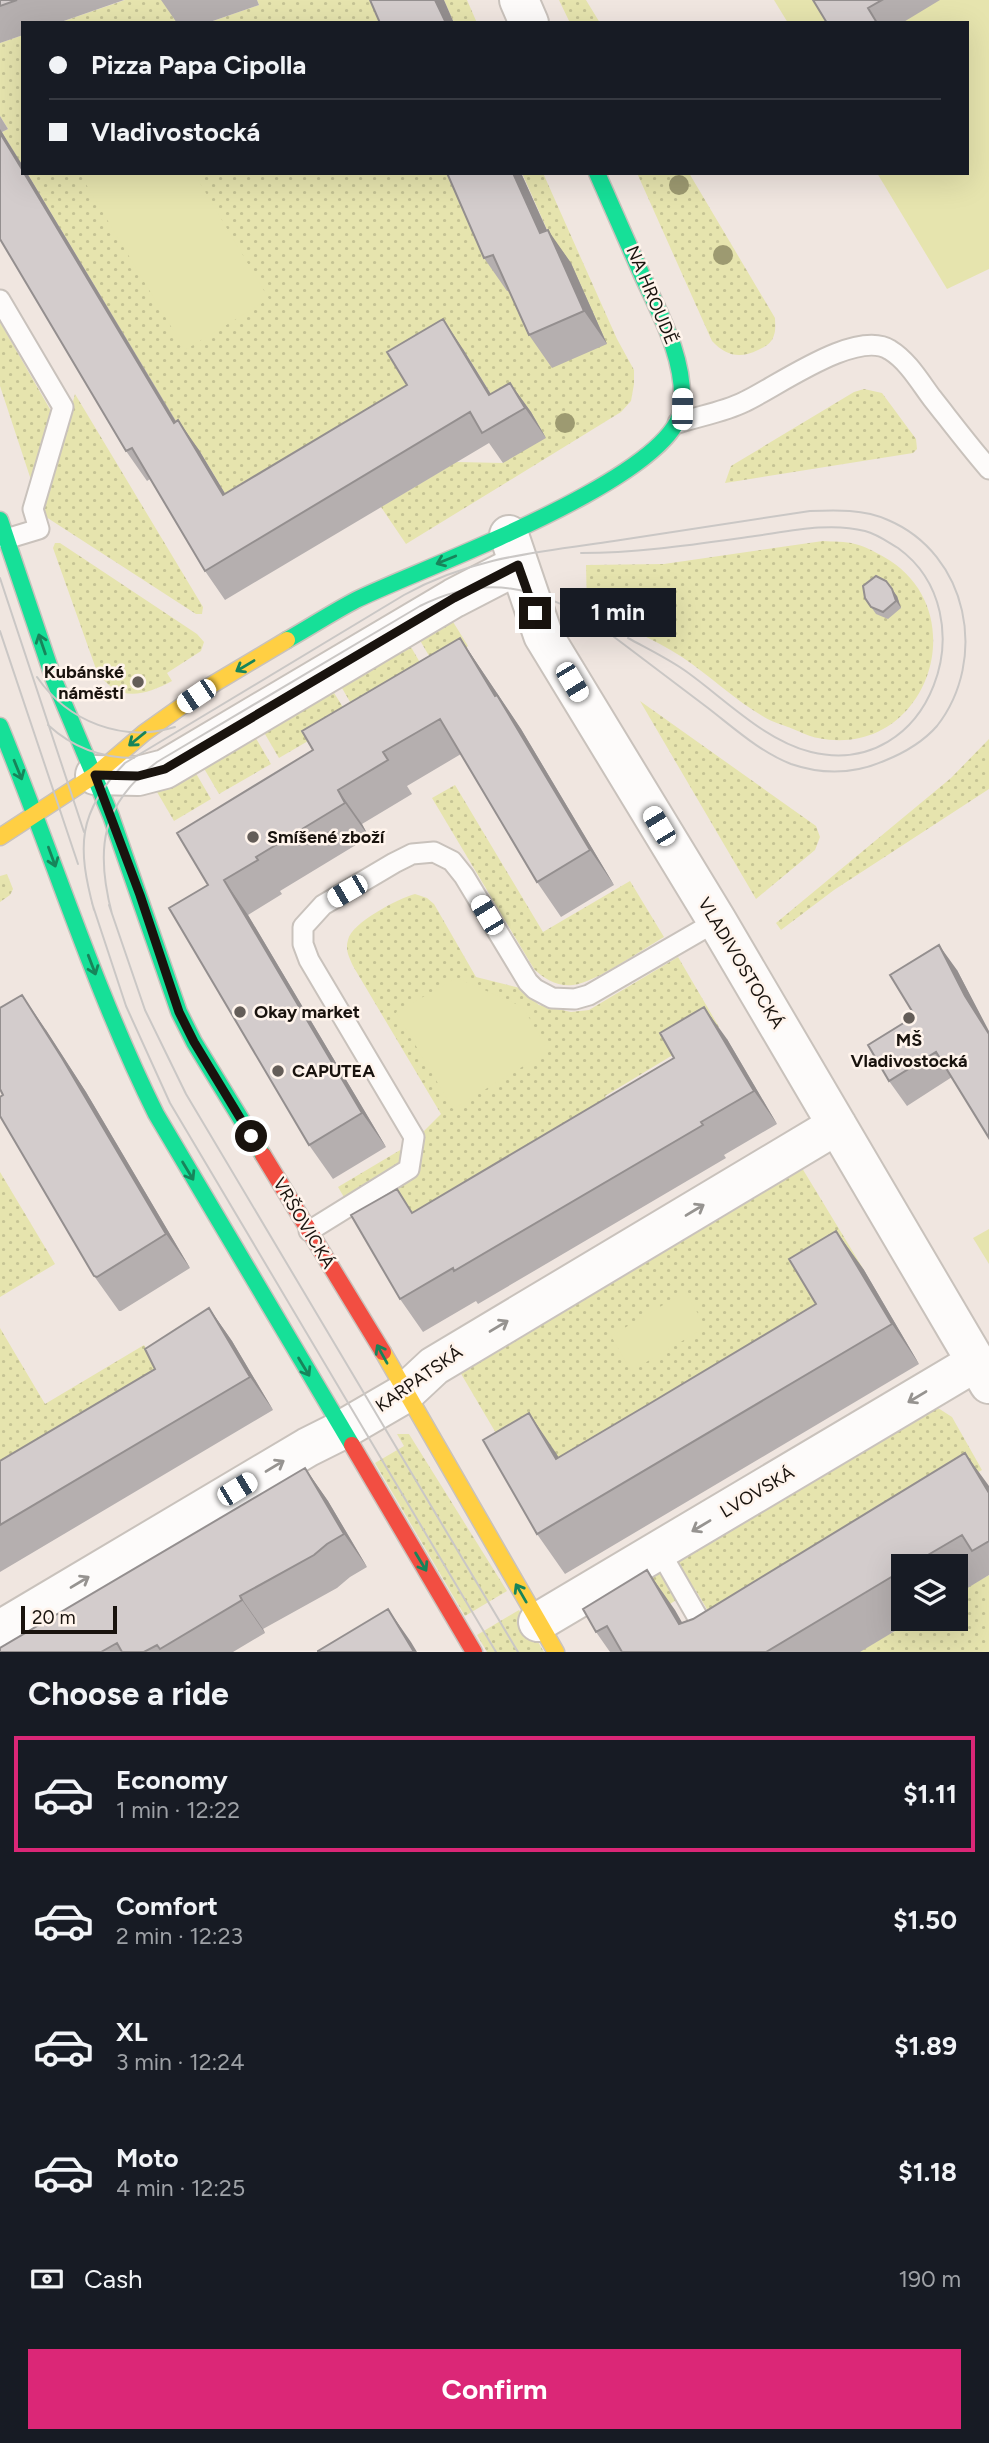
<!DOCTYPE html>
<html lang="en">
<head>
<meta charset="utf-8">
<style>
	:root { --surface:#171b24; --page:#20242c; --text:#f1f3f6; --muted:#9ea1a6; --line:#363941; --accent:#db2777 }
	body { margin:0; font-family:Figtree,sans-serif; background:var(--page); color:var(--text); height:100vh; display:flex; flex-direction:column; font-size:26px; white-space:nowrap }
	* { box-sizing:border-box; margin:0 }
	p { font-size:23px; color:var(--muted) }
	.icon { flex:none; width:38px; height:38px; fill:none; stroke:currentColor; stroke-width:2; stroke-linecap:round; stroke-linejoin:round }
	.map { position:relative; height:1652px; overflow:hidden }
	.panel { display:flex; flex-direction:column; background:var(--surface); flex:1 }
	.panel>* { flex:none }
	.guide { position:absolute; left:21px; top:21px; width:948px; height:154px; border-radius:0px; box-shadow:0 7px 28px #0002; display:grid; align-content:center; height:154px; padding:0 28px; background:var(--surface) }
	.tools { position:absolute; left:891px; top:1554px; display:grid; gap:14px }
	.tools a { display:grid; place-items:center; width:77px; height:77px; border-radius:0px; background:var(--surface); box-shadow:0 7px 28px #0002; font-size:35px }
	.scale { position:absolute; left:21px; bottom:18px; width:96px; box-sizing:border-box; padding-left:7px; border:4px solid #19130e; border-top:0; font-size:19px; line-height:24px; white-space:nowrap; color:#19130e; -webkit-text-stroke:5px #fff4ec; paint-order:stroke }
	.end { position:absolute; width:32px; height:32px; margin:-16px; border:9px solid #19130e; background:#fff; box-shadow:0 0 0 4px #fff }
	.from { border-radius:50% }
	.bubble { position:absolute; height:49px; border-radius:0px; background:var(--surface); box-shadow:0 7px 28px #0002; font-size:23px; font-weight:700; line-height:49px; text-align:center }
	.car { position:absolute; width:21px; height:42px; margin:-21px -10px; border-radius:9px; box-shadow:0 0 5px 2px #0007; background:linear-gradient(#fff 24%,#345 0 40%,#fff 0 76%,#345 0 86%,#fff 0) }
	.guide b { display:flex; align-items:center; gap:24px; height:66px; font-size:26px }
	.guide b+b { border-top:2px solid var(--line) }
	.guide i { width:18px; height:18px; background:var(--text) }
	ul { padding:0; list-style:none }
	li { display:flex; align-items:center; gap:21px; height:116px; margin:0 14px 10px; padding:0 14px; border:4px solid transparent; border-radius:0px }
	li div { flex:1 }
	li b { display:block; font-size:26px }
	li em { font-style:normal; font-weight:700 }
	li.on { border-color:var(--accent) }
	li>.icon { width:63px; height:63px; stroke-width:1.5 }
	h2 { padding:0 28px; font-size:32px; line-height:84px }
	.pay { display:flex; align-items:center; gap:18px; height:77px; padding:0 28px; font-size:26px }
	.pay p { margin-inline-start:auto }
	.cta { display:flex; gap:14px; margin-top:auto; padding:14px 28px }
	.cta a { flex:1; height:80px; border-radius:0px; background:var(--accent); color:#fff; font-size:28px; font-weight:700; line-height:80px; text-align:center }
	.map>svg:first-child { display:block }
</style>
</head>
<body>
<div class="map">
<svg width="989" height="1652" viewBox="0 0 989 1652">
	<defs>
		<pattern id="grass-dots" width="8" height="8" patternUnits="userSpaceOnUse" patternTransform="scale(1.75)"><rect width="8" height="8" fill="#e6e4ae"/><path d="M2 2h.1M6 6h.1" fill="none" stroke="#c5c394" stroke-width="1.8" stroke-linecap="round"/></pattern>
	</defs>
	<rect width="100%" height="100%" fill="#f0e6e0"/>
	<path fill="url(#grass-dots)" d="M 125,0 L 172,0 L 180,23 L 58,23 Z
		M 257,0 L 378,0 L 389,23 L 207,23 L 259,5 Z
		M 444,0 L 467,0 L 477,23 L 454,23 Z
		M 559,0 L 586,0 L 600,23 L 570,23 Z
		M 23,35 L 23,167 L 2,132 L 8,129 L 0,116 L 0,43 Z
		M 27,173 L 455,173 L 563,266 L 522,173 L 543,173 L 617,339 L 634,370 L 634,384 L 631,401 L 621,412 L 406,544 L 381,507 L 456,462 L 503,463 L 510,425 L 463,349 L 428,414 L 244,525 L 199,450 L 194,452 Z
		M 637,173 L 689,173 L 775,318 C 775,323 776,330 774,335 C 772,343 765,347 758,350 C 740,359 726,356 712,341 Z
		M 0,322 L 51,411 L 31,480 L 0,386 Z
		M 864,389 L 882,393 L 916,439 L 917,449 L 913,453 L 725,483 L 731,466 L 854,392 Z
		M 75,394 L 203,607 L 202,614 L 196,614 L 43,515 Z
		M 823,541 C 833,542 845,541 855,544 C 865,546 875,552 884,557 C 978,610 927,760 818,738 C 810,737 801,732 793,729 C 784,725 772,722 764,717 C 735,700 710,676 682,657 C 652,638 619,624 587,609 L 586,565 L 664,564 Z
		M 55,543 L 60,543 L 197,634 L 204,642 L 201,651 L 167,673 L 172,681 C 142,697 116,703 96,669 L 53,548 Z
		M 450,617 L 468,646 L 435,666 L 418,637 Z
		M 408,642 L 425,671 L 356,712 L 339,683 Z
		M 331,688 L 349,717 L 279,758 L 262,729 Z
		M 640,701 L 816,826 L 820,837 L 815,850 L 756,899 Z
		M 254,735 L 271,764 L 219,794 L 202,765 Z
		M 989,739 L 989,789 L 834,890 L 781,930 L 776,923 L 951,778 Z
		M 194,770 L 211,799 L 174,821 L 157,792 Z
		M 455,785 L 543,932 L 630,881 L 664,937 C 643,949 595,983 573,985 C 558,987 544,979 534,969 L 432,798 Z
		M 7,874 L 13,889 L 10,895 L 0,902 L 0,876 Z
		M 415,894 L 427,898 L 434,904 L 476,977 L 520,988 L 539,1005 L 571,1012 L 589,1010 L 678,957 L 719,1027 L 605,1096 L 626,1132 L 374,1248 L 338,1187 L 412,1143 L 441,1114 L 353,966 C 349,957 345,950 348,940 C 351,923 399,898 415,894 Z
		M 802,1168 L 864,1270 L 844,1344 L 520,1474 L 460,1372 Z
		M 0,1172 L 55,1264 L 0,1297 Z
		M 0,1328 L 45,1404 L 144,1345 L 159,1371 L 0,1508 Z
		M 938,1408 L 952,1417 L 982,1470 L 913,1509 L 724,1638 L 695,1589 L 606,1642 L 601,1607 Z
		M 397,1434 L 409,1434 L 507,1591 L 465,1616 L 375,1463 L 404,1446 Z
		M 989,1575 L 989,1652 L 859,1652 L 914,1619 L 956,1619 L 956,1594 Z
		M 519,1610 L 544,1652 L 487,1652 L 477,1635 Z"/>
	<path fill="#e6e4ae" d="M 774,0 L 989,0 L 989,269 L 947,289 L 877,173 L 968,173 L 968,23 L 788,23 Z
		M 97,173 L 118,173 L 130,180 L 141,173 L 194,173 L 269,299 L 185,350 L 84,181 Z
		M 457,978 L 523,1007 L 548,1051 L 453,1109 L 396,1012 Z
		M 989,1229 L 989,1264 L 973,1238 Z
		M 685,1292 L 706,1327 L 631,1371 L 611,1336 Z"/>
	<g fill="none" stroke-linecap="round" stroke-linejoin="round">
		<g stroke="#c9c2bc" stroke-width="23">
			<path id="lane" d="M 0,300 L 63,407 L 33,509 L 39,529 L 6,539
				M 678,423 C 699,416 724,412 744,402 C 775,388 856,328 890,350 C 908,361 920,382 932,398 C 951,422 969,446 989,469
				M 309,1231 L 409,1169 L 414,1137 L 309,960 L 303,944 L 303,927 L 323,905 L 394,863 L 412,854 L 434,852 L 452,861 L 464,876 L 528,982 L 535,989 L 552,998 L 575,999 L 589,995 L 717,921
				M 659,1550 L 709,1637"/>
		</g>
		<g stroke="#c9c2bc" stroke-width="42">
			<path id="street" d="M 519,0 L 529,23
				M 509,535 L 543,635 L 717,921 L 989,1384
				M 95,775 L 138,776 L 165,769 L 454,598 L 518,565
				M 538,1622 L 976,1362
				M 0,1630 L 308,1447 L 342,1430 L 404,1394 L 434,1366 L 837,1125"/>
		</g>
		<g stroke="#c9c2bc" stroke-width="19">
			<path id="fast" d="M 0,520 L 54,680 L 111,816 L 179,1012 L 194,1042 L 263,1155
				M 287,640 C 310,627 333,612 356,600 C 418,569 677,478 682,406 C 685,359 661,316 642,275 C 627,241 612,207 597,173
				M 0,726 C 53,855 94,989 156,1114 L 352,1445"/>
		</g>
		<g stroke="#c9c2bc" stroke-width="19">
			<path id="slow" d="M 0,837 L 95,775 L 144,733 L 210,686 L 287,640
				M 383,1352 L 556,1652"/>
		</g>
		<g stroke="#c9c2bc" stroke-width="19">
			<path id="jam" d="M 263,1155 L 383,1352
				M 352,1445 L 474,1652"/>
		</g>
		<use href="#lane" stroke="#fdfbfa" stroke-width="19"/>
		<use href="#street" stroke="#fdfbfa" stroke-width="38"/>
		<use href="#fast" stroke="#16e098" stroke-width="16"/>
		<use href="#slow" stroke="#ffcf43" stroke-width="16"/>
		<use href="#jam" stroke="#f24e42" stroke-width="16"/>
		<path stroke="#cac7c5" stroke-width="2" d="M 581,553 C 639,553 697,544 755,536 C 790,531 830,522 865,531 C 877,534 888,542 898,548 C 989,614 931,781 811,752 C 764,740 726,700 687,672 C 669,659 648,649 628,638
			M 0,578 L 84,832
			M 0,631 L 78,864
			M 37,677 C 68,722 123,743 175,727
			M 48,725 C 72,747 101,758 134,758
			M 92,903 L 126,1006 L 170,1103 L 496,1652
			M 109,905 L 145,1010 L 186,1094 L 518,1652
			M 94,910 C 77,847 77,812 125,763 L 404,595 C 472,557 538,552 614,541 C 679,531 744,521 810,511 C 836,510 864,509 888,520 C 968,554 989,659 937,726 C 923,742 904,753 884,761 C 854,774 823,775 791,764 C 760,752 734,728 708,708 C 668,678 629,648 589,618
			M 112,914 C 95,849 101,804 157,762 L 420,606 C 488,572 534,588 597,622"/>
	</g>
	<g fill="#9d9a71">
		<circle cx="679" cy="185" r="10"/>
		<circle cx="723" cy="255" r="10"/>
		<circle cx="565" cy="423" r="10"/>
	</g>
	<path fill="#b5afaf" d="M 0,0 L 124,0 L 58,23 L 23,23 L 23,35 L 0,43 Z
		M 161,0 L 257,0 L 259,5 L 207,23 L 177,23 Z
		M 813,0 L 940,0 L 902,23 L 827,23 Z
		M 0,116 L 8,129 L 2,132 L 23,173 L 27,173 L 176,421 L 199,450 L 225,494 L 407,385 L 463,349 L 491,394 L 510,383 L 531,412 L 546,438 L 503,463 L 489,443 L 225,600 L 205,571 L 150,479 L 147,481 L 126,451 L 0,239 Z
		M 447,173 L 521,173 L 547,230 L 571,263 L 607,344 L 552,368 L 529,335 L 509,291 L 507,291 L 484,258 Z
		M 897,596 L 901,608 L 888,619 L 876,614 L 865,598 Z
		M 460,638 L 521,729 L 614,885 L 561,917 L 537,882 L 461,754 L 407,786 L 412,794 L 362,824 L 369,837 L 280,891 L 282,894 L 248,915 L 386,1147 L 333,1179 L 309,1145 L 208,885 L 313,750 Z
		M 957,970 L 983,1021 L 952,1077 L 907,1106 L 889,1081 L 915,1016 Z
		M 46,1030 L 86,1092 L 190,1268 L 121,1311 L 119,1311 L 94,1276 L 3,1095 Z
		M 727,1039 L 777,1124 L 724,1155 L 726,1158 L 478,1304 L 476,1301 L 423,1332 L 400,1299 Z
		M 836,1231 L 864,1270 L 919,1364 L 565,1574 L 537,1534 L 559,1457 L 649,1404 L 816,1304 Z
		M 209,1308 L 232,1341 L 273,1410 L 0,1572 L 0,1461 L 155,1369 Z
		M 305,1468 L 328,1501 L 367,1567 L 350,1577 L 337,1588 L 263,1629 L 265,1633 L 233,1652 L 0,1652 Z
		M 989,1486 L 989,1575 L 956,1595 L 956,1566 L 903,1566 L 903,1619 L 915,1619 L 860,1652 L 610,1652 L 596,1632 L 647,1570 L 682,1623 L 693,1619 Z"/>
	<path fill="#948f8f" d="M 435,0 L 444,0 L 454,23 L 446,23 Z
		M 0,129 L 23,166 L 23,171 L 0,133 Z
		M 24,173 L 27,173 L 194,452 L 174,423 Z
		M 513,173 L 521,173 L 563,266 L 540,233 Z
		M 548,230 L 571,263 L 607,344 L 584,311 Z
		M 443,319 L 463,349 L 506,419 L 489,395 Z
		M 510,383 L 531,412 L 546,438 L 525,408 Z
		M 178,420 L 199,450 L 244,525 L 223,495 Z
		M 892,589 L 897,596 L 901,608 L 896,601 Z
		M 460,638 L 521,729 L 614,885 L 590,850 Z
		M 338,790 L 362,824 L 369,837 L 345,803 Z
		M 224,880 L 248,915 L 386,1147 L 362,1113 Z
		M 939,945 L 957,970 L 989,1031 L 989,1034 L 965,996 Z
		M 22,995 L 46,1030 L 86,1092 L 190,1268 L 166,1234 Z
		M 704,1007 L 727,1039 L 777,1124 L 754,1091 Z
		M 836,1231 L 864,1270 L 919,1364 L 892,1324 Z
		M 209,1308 L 232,1341 L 273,1410 L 250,1377 Z
		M 529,1413 L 556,1453 L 584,1498 L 556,1459 Z
		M 965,1453 L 989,1486 L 989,1493 Z
		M 305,1468 L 328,1501 L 367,1567 L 344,1534 Z
		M 647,1570 L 675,1610 L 699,1652 L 679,1624 Z
		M 240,1596 L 263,1629 L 265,1633 L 242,1600 Z
		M 388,1609 L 411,1642 L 417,1652 L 414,1652 Z"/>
	<path fill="#d3cccc" stroke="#948f8f" stroke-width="2" d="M 0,0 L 17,0 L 0,6 Z
		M 370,0 L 435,0 L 446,23 L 380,23 Z
		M 813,0 L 882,0 L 868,8 L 877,23 L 827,23 Z
		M 0,133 L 23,171 L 23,173 L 24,173 L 174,423 L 178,420 L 223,495 L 407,385 L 387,352 L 443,319 L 489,395 L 510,383 L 525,408 L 482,433 L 470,412 L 205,571 L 132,448 L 126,451 L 0,239 Z
		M 447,173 L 513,173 L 540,233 L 548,230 L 584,311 L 529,335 L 493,255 L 484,258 Z
		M 876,576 L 886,581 L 892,589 L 896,601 L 883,612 L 871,607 L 865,598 L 863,586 Z
		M 460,638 L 495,696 L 497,695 L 590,850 L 537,882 L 440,719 L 383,752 L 388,760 L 338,790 L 345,803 L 256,857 L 258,860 L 224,880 L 362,1113 L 309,1145 L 169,908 L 208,885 L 177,833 L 313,750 L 302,731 Z
		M 939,945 L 965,996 L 989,1034 L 989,1138 L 936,1052 L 889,1081 L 868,1045 L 915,1016 L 890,975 Z
		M 22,995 L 62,1058 L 166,1234 L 97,1277 L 94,1276 L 0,1116 L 0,1097 L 3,1095 L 0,1089 L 0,1008 Z
		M 704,1007 L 754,1091 L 701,1122 L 703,1125 L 454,1271 L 453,1268 L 400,1299 L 351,1215 L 397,1189 L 412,1213 L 674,1058 L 660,1033 Z
		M 836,1231 L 892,1324 L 537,1534 L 483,1440 L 529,1413 L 556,1459 L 649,1404 L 816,1304 L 789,1259 Z
		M 209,1308 L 250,1377 L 0,1525 L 0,1461 L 155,1369 L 145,1349 Z
		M 965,1453 L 989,1493 L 989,1541 L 972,1551 L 962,1535 L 909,1566 L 903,1566 L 903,1570 L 766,1652 L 622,1652 L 607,1626 L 596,1632 L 583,1609 L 647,1570 L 679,1624 L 693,1619 Z
		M 305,1468 L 344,1534 L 327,1544 L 314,1555 L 240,1596 L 242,1600 L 160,1649 L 157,1645 L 144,1652 L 122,1652 L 117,1643 L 101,1652 L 0,1652 L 0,1648 Z
		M 388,1609 L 414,1652 L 318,1652 L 318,1651 Z"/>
	<defs><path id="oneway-shaft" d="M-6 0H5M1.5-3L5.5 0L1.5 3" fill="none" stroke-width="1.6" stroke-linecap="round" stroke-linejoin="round" transform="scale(1.75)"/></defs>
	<g stroke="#17845a">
		<use href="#oneway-shaft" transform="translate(446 560) rotate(158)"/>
		<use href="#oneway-shaft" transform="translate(42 644) rotate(-109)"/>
		<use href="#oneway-shaft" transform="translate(245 666) rotate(149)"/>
		<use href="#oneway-shaft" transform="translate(137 739) rotate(141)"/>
		<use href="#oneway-shaft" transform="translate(18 770) rotate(68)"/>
		<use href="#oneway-shaft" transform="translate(52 857) rotate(70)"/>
		<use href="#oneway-shaft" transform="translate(92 965) rotate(69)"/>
		<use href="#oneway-shaft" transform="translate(188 1171) rotate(59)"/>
		<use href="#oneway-shaft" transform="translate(382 1354) rotate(-119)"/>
		<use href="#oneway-shaft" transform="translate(304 1367) rotate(59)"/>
		<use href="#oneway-shaft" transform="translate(421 1562) rotate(59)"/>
		<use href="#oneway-shaft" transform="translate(521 1593) rotate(-120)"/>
	</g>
	<g stroke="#969390">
		<use href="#oneway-shaft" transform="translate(695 1210) rotate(-31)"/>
		<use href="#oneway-shaft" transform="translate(499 1326) rotate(-31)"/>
		<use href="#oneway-shaft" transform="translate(917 1397) rotate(149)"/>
		<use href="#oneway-shaft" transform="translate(275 1466) rotate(-31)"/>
		<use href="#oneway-shaft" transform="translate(701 1526) rotate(149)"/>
		<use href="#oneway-shaft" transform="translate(80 1582) rotate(-31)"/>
	</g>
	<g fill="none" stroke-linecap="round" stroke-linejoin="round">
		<path stroke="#19130e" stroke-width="9" d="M 251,1136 L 194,1042 L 179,1012 L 140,895 L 95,775 L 138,776 L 165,769 L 454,598 L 518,565 L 535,613"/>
	</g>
	<g fill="#645d58" stroke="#fff4ec" stroke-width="2.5">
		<circle cx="138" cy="682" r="7"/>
		<circle cx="253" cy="837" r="7"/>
		<circle cx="240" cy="1012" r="7"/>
		<circle cx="909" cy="1018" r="7"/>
		<circle cx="278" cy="1071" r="7"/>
	</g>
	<g text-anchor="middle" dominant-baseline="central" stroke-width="5" stroke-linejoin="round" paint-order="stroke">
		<g font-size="18" fill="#19130e" stroke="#fff4ec">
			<text transform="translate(652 295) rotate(67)">NA HROUDĚ</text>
			<text transform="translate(741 963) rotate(59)">VLADIVOSTOCKÁ</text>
			<text transform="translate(304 1223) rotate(59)">VRŠOVICKÁ</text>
			<text transform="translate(419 1379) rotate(-35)">KARPATSKÁ</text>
			<text transform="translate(757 1492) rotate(-31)">LVOVSKÁ</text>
		</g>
		<g font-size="18" font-weight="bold" fill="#19130e" stroke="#fff4ec" text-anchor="start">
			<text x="124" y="672" text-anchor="end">Kubánské<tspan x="124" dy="21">náměstí</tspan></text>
			<text x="267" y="837">Smíšené zboží</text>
			<text x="254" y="1012">Okay market</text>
			<text x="909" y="1040" text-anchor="middle">MŠ<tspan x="909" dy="21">Vladivostocká</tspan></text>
			<text x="292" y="1071">CAPUTEA</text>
		</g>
	</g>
</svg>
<div class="tools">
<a><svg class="icon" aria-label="layers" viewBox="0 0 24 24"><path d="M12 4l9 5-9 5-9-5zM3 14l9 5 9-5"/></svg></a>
</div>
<div class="scale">20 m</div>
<i class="end from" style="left:251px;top:1136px"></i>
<i class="end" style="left:535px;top:613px"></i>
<div class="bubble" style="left:560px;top:588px;width:116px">1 min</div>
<i class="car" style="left:682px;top:409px;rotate:1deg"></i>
<i class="car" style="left:572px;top:682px;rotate:149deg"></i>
<i class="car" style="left:196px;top:696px;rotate:236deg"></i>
<i class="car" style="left:659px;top:826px;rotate:329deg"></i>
<i class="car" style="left:347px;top:891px;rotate:240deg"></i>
<i class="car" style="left:487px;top:915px;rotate:329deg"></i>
<i class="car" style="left:237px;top:1489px;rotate:59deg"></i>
<div class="guide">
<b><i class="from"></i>Pizza Papa Cipolla</b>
<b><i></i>Vladivostocká</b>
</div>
</div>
<section class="panel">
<h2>Choose a ride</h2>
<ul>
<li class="on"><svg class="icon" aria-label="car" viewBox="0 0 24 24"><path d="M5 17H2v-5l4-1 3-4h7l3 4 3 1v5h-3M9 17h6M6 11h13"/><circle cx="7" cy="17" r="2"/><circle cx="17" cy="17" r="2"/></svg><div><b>Economy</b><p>1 min · 12:22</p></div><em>$1.11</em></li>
<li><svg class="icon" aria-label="car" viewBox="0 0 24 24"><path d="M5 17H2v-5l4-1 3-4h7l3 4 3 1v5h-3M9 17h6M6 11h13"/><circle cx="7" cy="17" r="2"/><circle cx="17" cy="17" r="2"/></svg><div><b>Comfort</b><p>2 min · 12:23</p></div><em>$1.50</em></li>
<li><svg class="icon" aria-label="car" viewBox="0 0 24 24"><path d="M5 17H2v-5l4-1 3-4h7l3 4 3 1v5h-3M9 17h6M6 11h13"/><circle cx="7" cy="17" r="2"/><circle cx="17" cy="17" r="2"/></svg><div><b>XL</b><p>3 min · 12:24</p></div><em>$1.89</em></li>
<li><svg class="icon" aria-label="car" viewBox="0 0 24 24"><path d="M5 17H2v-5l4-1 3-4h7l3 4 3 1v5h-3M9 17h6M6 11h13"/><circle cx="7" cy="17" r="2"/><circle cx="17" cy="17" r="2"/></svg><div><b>Moto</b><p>4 min · 12:25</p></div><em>$1.18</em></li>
</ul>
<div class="pay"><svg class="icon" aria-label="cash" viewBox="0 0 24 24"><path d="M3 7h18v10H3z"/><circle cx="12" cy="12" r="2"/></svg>Cash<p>190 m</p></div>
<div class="cta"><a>Confirm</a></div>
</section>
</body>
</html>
